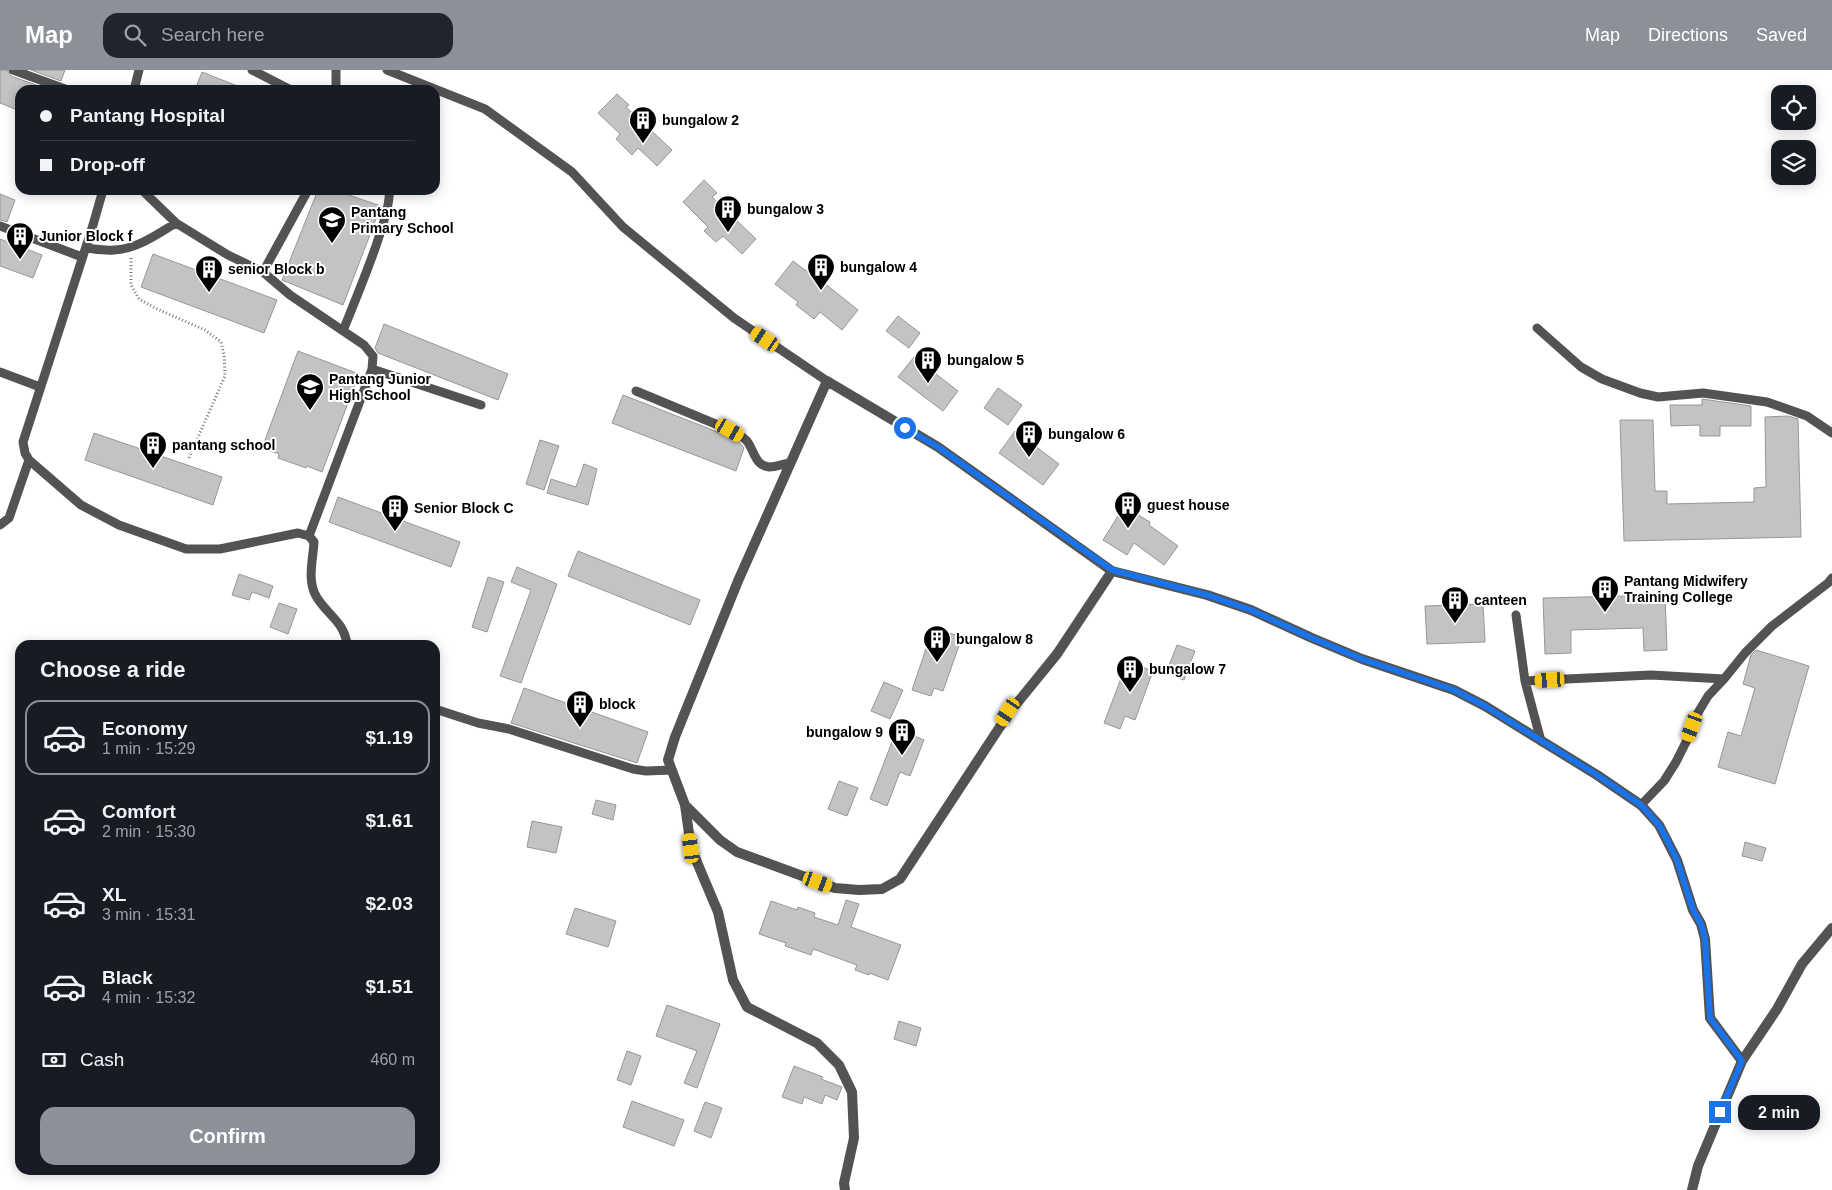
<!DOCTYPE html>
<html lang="en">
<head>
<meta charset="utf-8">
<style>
	:root { --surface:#171b24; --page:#20242c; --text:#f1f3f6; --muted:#9ea1a6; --line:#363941; --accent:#8c9099 }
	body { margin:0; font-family:Helvetica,sans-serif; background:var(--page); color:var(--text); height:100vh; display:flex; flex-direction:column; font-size:19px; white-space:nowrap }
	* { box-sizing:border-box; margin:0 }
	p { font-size:16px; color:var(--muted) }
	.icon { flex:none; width:28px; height:28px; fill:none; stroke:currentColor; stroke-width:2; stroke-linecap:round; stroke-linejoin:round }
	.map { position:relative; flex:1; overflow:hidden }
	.panel { position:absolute; left:15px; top:570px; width:425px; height:535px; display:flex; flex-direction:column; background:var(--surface); border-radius:15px; box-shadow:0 2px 12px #0003 }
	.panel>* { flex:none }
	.hud { position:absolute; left:15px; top:15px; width:425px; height:110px; border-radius:15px; box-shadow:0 2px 12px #0003; display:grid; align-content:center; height:110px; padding:0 25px; background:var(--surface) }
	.buttons { position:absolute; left:1771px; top:15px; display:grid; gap:10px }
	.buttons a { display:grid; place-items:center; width:45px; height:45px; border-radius:10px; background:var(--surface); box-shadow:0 2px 12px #0003; font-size:25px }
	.end { position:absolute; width:22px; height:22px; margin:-11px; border:6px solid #1a73e8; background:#fff; box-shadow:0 0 0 2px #fff }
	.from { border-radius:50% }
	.bubble { position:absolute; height:35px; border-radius:15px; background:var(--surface); box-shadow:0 2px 12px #0003; font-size:16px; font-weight:600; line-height:35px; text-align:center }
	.car { position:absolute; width:15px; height:30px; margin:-15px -8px; border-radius:6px; box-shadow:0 0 4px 1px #0007; background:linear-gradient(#f5c518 24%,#345 0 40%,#f5c518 0 76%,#345 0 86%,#f5c518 0) }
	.hud b { display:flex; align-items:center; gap:18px; height:48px; font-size:19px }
	.hud b+b { border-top:1px solid var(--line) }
	.hud i { width:12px; height:12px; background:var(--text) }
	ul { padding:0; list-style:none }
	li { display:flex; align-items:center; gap:15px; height:75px; margin:0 10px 8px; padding:0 15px; border:2px solid transparent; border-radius:15px }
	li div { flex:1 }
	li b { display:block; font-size:19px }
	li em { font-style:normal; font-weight:600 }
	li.selected { border-color:var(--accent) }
	li>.icon { width:45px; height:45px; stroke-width:1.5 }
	h2 { padding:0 25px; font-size:22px; line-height:60px }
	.pay { display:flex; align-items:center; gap:12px; height:55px; padding:0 25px; font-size:19px }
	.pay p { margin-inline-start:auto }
	.action { display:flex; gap:10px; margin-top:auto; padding:10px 25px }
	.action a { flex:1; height:58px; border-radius:15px; background:var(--accent); color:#fff; font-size:20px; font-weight:600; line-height:58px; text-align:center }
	header { display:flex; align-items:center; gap:30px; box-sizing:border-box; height:70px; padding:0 25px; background:var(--accent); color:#fff }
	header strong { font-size:24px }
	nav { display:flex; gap:28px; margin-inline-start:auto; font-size:18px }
	.search { width:350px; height:45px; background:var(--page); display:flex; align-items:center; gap:12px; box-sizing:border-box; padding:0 18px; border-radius:15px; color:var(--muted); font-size:19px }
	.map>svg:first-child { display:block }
</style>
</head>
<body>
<header>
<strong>Map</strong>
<div class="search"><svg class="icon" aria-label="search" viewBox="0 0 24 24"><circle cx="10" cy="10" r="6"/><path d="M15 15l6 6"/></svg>Search here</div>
<nav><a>Map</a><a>Directions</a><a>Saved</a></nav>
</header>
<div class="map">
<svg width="1832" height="1120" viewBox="0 0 1832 1120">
	<rect width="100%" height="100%" fill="#fff"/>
	<path fill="#c3c3c3" stroke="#979797" d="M 0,0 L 7,0 L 11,6 L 50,20 L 20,20 L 20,41 L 0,33 Z
		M 31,0 L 65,0 L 61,11 Z
		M 202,2 L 245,19 L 245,20 L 195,20 Z
		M 617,24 L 629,35 L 626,37 L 672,80 L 657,96 L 638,78 L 632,85 L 616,69 L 620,64 L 598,43 Z
		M 704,110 L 717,123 L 712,127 L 756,169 L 742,184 L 723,166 L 716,172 L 704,161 L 708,157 L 683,132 Z
		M 318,120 L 334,120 L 381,136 L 343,235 L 282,210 Z
		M 0,124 L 15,130 L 7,152 L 0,150 Z
		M 0,169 L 42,185 L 33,208 L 0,196 Z
		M 153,184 L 277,230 L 264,263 L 141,217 Z
		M 793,191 L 817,209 L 818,208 L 858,240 L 842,260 L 820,242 L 814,249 L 796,235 L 798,232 L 775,214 Z
		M 898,246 L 920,263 L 909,278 L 886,261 Z
		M 384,254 L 508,304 L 498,330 L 378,283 L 375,278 Z
		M 298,281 L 359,304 L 322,402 L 307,396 L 306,398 L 278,388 L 279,384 L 262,378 Z
		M 914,287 L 958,321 L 943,341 L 898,307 Z
		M 998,318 L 1022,335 L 1008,355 L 984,338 Z
		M 623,325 L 710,359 L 738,371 L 744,378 L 736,401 L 612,353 Z
		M 1702,329 L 1751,336 L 1751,356 L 1720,356 L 1720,366 L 1700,366 L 1700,355 L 1671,356 L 1670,335 L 1702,335 Z
		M 1788,346 L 1798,349 L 1801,467 L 1624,471 L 1620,350 L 1653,350 L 1655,421 L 1667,421 L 1667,434 L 1754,432 L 1754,418 L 1766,417 L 1765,347 Z
		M 1015,361 L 1059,394 L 1043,415 L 999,383 Z
		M 94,363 L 222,407 L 213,435 L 85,390 Z
		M 540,370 L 559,376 L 544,420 L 526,414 Z
		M 584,394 L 597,399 L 588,435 L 547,423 L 551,409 L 576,417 Z
		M 338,427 L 460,472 L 451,497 L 329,452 Z
		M 1130,440 L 1150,452 L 1149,455 L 1178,476 L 1164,495 L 1134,473 L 1127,485 L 1103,470 L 1118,446 L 1123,450 Z
		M 578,481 L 700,530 L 690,555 L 568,506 Z
		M 517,497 L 557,514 L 521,613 L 500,606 L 531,520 L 511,512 Z
		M 239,504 L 273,516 L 269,528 L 252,522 L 249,530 L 232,525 Z
		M 488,507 L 504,512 L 487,562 L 472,557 Z
		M 1665,525 L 1667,580 L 1644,581 L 1643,558 L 1571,560 L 1571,583 L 1545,584 L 1543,528 Z
		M 279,533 L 297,539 L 288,564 L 270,557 Z
		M 1483,534 L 1485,572 L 1427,574 L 1425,536 Z
		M 933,558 L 962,567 L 943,621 L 934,618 L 931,626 L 912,620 Z
		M 1177,575 L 1195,581 L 1184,610 L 1166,603 Z
		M 1756,580 L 1809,596 L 1775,714 L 1718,697 L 1728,662 L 1741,666 L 1755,618 L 1743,614 L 1751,585 Z
		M 1134,594 L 1153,601 L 1135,650 L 1125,646 L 1120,659 L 1104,653 L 1125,598 L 1132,600 Z
		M 884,612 L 903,620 L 890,649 L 871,641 Z
		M 524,618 L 648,662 L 637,693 L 511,653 Z
		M 897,659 L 924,670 L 910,706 L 900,702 L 887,736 L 870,729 Z
		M 839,711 L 858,718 L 847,746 L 828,739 Z
		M 596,730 L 616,735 L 613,750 L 592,744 Z
		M 532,751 L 562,757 L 556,783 L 527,777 Z
		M 1745,772 L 1766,778 L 1762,791 L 1742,786 Z
		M 846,830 L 859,834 L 851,857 L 901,875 L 888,910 L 869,903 L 869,905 L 855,900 L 857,895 L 813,879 L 811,885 L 785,876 L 786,873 L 759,864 L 771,831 L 797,840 L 798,837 L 815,843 L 814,847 L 838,855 Z
		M 575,838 L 616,851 L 608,877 L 566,864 Z
		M 667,935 L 720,954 L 697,1018 L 684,1013 L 697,981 L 656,966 Z
		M 899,951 L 921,958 L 916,976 L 894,969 Z
		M 627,981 L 641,986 L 631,1015 L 617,1010 Z
		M 794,996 L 823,1007 L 821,1009 L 842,1017 L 837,1030 L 825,1025 L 822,1034 L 804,1027 L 802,1034 L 782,1027 Z
		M 632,1031 L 684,1050 L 674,1076 L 623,1057 Z
		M 705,1032 L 722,1038 L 711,1068 L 694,1061 Z"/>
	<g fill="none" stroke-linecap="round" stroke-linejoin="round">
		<path stroke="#757575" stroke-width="3" stroke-dasharray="1 2.5" stroke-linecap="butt" d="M 131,188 L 131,215 L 139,229 L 155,238 L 205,260 L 221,272 L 224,285 L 225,306 L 188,390"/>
		<path stroke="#535353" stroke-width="9" d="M 13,0 L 68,20
			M 252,0 L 291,20
			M 387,0 L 485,39 L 572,102 L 623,157 L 734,248 L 827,311
			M 134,20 L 139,0
			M 336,20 L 336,0
			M 103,120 L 93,155 L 23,372 L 25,383 L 29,390 L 81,435 L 119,455 L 186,479 L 220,479 L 298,463 L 309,466 L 314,472 C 313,490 307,510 316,526 C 326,544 345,552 347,575
			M 142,120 L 176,153 L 228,185 L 263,202 L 290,225 L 364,275 L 373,286 L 372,299 L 309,466
			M 0,156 L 82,187
			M 86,178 C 95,179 105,181 114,180 C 137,179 156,165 176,153
			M 263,202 L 308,120
			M 1537,258 L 1581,297 L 1602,309 L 1640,323 L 1658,327 L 1703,323 L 1767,332 L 1807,346 L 1832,363
			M 343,261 C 353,235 393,142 389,120
			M 372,299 L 481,335
			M 0,302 L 40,317
			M 636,321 L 730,360 C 736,363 742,366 747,371 C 754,380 755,396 769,397 C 776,397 783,394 789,393
			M 0,455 L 9,448 L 29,390
			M 1516,545 L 1525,611 L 1541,671
			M 1525,611 L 1651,605 L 1724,609
			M 435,639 L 478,653 L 509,659 L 633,699 L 646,701 L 672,700
			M 1641,735 L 1664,711 L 1676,692 L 1688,668 L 1696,646 L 1708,626 L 1724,609 L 1745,583 L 1772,556 L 1828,513 L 1832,508"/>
		<path stroke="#535353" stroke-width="10" d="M 685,735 L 720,770 L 737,782 L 835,818 L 859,820 L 882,819 L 900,809 L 1009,643 L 1057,584 L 1112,501
			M 845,1120 L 844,1113 L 854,1068 L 852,1022 L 839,995 L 817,973 L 747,937 L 733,910 L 718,842 L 691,778 L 685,735 L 668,690 L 675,667 L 738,511 L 827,311 L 938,377 L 1112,501 L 1207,525 L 1251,540 L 1312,568 L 1362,589 L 1454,620 L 1485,636 L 1597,705 L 1641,735 L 1659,755 L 1677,790 L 1693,840 L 1701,854 L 1705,869 L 1710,948 L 1742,991
			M 1692,1120 L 1698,1096 L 1742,991 L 1777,939 L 1802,894 L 1832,858"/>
	</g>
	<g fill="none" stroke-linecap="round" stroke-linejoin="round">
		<path stroke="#1a73e8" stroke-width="6" d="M 905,358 L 938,377 L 1112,500 L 1207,525 L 1251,540 L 1312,568 L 1362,589 L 1454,620 L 1485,636 L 1597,705 L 1641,735 L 1659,755 L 1668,772 L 1677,790 L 1693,840 L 1701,854 L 1705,869 L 1710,948 L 1742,991 L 1720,1042"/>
	</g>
	<defs>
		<g id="building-pin" transform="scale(1.4375)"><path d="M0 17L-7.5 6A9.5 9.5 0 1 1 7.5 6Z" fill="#000" stroke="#fff"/><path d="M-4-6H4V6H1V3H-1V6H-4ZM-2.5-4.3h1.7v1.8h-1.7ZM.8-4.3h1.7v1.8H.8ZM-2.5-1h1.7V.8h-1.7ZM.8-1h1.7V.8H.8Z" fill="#fff"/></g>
		<g id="school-pin" transform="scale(1.4375)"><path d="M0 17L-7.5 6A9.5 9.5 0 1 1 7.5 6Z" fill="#000" stroke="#fff"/><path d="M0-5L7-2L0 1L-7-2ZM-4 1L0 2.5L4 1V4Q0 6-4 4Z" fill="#fff"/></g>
	</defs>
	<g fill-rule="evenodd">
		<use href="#building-pin" x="643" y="50"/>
		<use href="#building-pin" x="728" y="139"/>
		<use href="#school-pin" x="332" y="150"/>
		<use href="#building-pin" x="20" y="166"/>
		<use href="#building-pin" x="821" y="197"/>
		<use href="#building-pin" x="209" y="199"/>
		<use href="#building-pin" x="928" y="290"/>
		<use href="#school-pin" x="310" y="317"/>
		<use href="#building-pin" x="1029" y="364"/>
		<use href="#building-pin" x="153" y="375"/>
		<use href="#building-pin" x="1128" y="435"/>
		<use href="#building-pin" x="395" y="438"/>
		<use href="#building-pin" x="1605" y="519"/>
		<use href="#building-pin" x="1455" y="530"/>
		<use href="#building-pin" x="937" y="569"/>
		<use href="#building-pin" x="1130" y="599"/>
		<use href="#building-pin" x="580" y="634"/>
		<use href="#building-pin" x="902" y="662"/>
	</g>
	<g text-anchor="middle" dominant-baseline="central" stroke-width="4" stroke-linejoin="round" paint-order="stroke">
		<g font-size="14" font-weight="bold" fill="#000" stroke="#fff" text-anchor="start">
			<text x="662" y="50">bungalow 2</text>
			<text x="747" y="139">bungalow 3</text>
			<text x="351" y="142">Pantang<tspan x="351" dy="16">Primary School</tspan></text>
			<text x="39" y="166">Junior Block f</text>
			<text x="840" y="197">bungalow 4</text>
			<text x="228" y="199">senior Block b</text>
			<text x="947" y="290">bungalow 5</text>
			<text x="329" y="309">Pantang Junior<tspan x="329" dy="16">High School</tspan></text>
			<text x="1048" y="364">bungalow 6</text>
			<text x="172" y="375">pantang school</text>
			<text x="1147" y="435">guest house</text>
			<text x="414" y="438">Senior Block C</text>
			<text x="1624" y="511">Pantang Midwifery<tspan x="1624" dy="16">Training College</tspan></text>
			<text x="1474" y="530">canteen</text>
			<text x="956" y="569">bungalow 8</text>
			<text x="1149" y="599">bungalow 7</text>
			<text x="599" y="634">block</text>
			<text x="883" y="662" text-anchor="end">bungalow 9</text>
		</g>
	</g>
</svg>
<div class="buttons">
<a><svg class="icon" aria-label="locate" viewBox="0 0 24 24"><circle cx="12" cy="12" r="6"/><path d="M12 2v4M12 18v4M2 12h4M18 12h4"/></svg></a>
<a><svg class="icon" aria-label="layers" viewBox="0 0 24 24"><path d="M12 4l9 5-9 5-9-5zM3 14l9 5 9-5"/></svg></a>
</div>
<i class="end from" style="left:905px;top:358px"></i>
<i class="end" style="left:1720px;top:1042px"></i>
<div class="bubble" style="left:1738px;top:1025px;width:82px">2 min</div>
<i class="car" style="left:765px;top:269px;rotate:304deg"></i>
<i class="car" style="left:730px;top:360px;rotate:120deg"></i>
<i class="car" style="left:1550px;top:610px;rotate:267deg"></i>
<i class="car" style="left:1008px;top:642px;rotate:213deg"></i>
<i class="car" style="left:1692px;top:657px;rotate:200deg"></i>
<i class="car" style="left:691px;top:778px;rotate:353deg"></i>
<i class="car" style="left:818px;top:812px;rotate:110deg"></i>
<div class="hud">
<b><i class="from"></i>Pantang Hospital</b>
<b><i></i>Drop-off</b>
</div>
<section class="panel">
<h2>Choose a ride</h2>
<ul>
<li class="selected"><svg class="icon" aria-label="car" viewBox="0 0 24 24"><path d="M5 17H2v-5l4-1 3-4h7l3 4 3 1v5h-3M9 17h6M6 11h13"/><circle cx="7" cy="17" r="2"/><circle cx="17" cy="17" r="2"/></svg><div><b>Economy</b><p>1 min · 15:29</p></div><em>$1.19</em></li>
<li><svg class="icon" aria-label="car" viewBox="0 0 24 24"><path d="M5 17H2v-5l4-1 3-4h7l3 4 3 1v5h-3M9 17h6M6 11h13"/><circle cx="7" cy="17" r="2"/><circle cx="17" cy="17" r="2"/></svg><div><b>Comfort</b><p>2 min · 15:30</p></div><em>$1.61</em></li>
<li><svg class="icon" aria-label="car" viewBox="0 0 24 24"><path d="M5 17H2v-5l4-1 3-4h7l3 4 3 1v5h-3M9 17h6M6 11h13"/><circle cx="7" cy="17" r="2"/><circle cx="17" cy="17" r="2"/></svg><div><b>XL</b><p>3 min · 15:31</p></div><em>$2.03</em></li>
<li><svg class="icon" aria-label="car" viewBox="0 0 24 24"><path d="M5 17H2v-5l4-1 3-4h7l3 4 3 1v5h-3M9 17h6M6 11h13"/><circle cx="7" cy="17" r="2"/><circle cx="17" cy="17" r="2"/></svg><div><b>Black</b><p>4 min · 15:32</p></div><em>$1.51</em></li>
</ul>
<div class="pay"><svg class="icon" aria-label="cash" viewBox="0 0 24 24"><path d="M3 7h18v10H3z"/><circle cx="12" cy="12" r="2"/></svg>Cash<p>460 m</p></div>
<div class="action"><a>Confirm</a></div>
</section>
</div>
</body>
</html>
